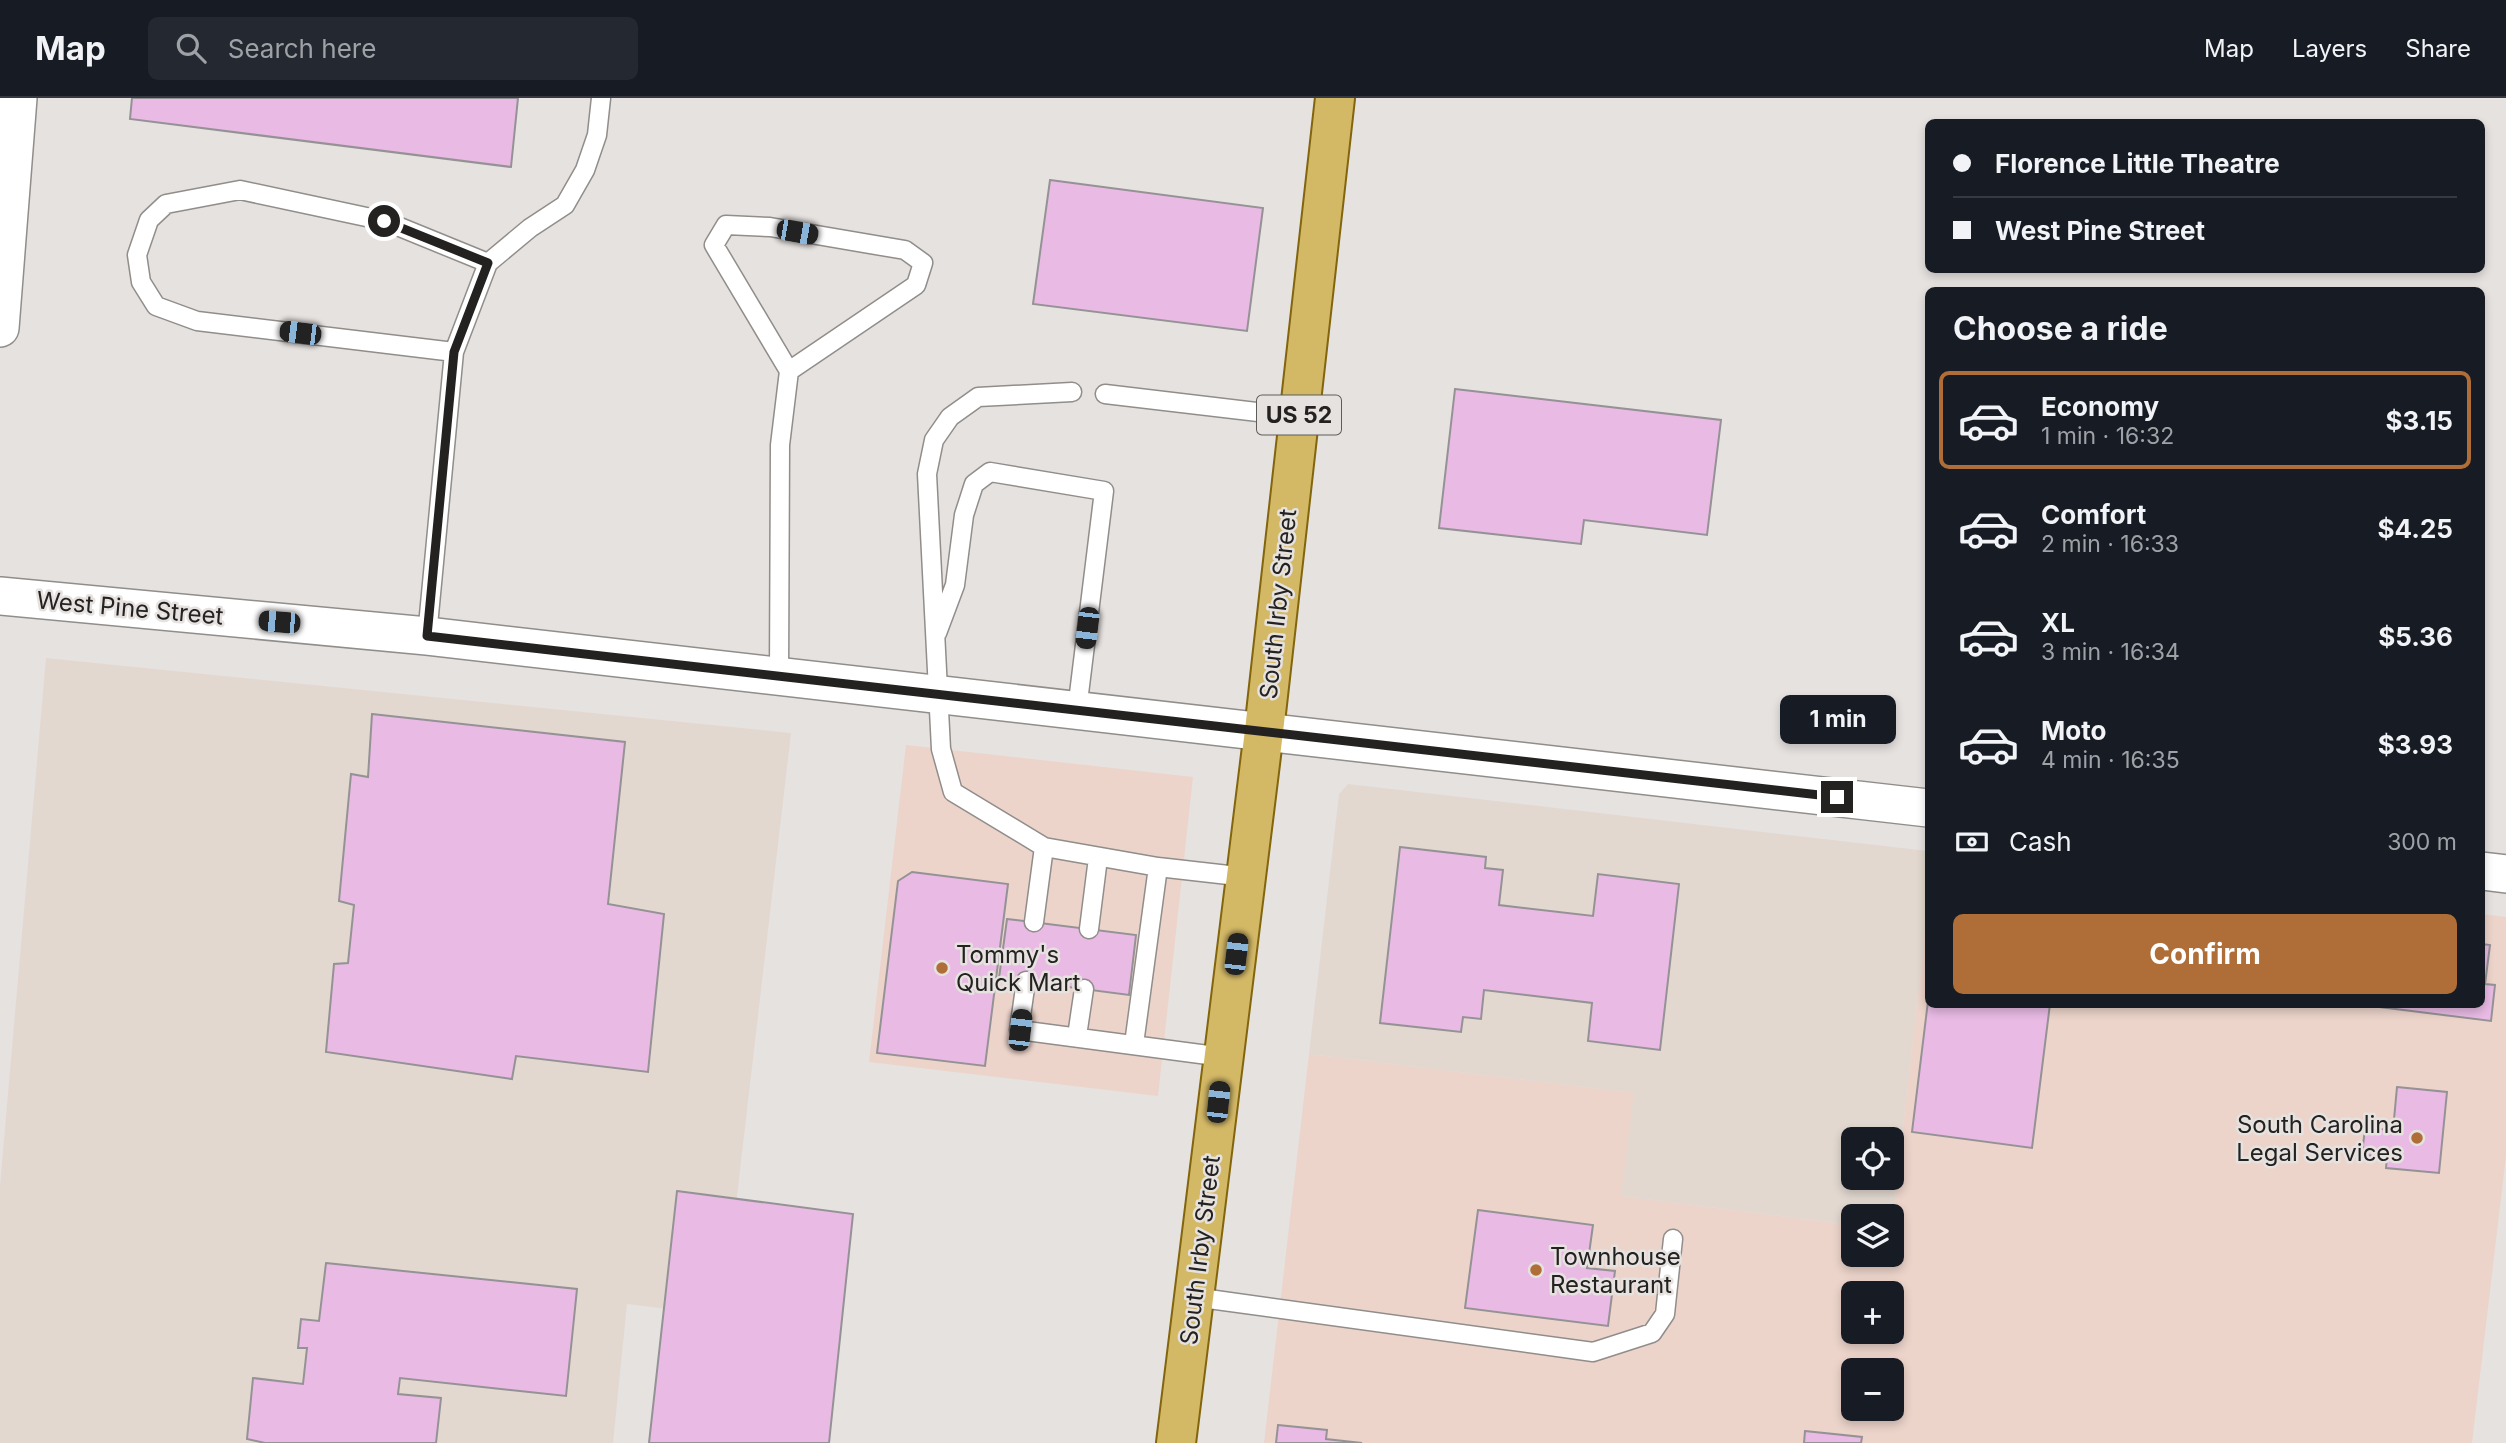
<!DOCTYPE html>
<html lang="en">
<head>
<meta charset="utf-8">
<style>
	:root { --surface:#171b24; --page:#242831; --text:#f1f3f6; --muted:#9ea1a6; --line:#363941; --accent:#af6e37 }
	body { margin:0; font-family:Inter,sans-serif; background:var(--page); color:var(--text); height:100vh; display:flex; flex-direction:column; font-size:26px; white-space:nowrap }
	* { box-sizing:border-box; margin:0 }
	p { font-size:23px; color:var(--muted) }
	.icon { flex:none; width:38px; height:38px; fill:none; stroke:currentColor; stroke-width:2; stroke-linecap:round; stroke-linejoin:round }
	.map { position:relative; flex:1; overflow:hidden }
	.panel { position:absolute; left:1925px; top:189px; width:560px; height:721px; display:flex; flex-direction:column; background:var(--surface); border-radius:10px; box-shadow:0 4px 10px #0003 }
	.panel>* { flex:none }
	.top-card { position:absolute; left:1925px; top:21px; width:560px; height:154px; border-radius:10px; box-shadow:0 4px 10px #0003; display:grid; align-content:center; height:154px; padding:0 28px; background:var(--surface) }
	.controls { position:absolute; left:1841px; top:1029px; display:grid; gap:14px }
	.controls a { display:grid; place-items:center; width:63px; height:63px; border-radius:10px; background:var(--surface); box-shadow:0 4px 10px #0003; font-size:35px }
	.end { position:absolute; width:32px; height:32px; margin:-16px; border:9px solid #242221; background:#fff; box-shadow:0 0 0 4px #fff }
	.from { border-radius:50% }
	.bubble { position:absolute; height:49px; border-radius:10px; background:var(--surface); box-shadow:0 4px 10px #0003; font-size:23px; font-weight:700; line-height:49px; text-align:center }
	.car { position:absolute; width:21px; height:42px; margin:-21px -10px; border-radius:9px; box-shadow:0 0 5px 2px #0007; background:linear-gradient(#222 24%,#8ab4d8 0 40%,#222 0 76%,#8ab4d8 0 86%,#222 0) }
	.top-card b { display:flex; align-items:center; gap:24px; height:66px; font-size:26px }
	.top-card b+b { border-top:2px solid var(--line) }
	.top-card i { width:18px; height:18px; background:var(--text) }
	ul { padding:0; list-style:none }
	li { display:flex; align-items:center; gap:21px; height:98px; margin:0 14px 10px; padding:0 14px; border:4px solid transparent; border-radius:10px }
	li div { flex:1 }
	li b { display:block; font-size:26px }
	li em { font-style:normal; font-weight:700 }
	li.on { border-color:var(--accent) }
	li>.icon { width:63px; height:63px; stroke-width:1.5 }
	h2 { padding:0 28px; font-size:32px; line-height:84px }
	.pay { display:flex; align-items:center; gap:18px; height:77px; padding:0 28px; font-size:26px }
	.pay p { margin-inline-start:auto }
	.cta { display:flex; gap:14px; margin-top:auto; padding:14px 28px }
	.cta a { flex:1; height:80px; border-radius:10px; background:var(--accent); color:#fff; font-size:28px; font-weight:700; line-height:80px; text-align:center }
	header { display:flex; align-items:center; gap:42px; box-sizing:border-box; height:98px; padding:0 35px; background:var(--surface); border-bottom:2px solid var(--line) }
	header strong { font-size:33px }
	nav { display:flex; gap:38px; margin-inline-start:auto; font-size:24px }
	.search { width:490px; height:63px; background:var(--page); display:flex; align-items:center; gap:18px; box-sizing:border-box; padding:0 24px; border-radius:10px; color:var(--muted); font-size:26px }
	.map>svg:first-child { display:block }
</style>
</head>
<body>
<header>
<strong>Map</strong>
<div class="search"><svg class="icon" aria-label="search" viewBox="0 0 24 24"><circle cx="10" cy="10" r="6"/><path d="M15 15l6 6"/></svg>Search here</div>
<nav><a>Map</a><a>Layers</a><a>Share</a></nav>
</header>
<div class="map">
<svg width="2506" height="1345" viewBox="0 0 2506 1345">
	<rect width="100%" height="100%" fill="#e6e2e0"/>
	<path fill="#ecd4ca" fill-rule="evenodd" d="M 906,647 L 1193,679 L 1158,998 L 869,964 Z
		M 1928,807 L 1928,906 L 2482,906 L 2482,816 L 2506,819 L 2506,1058 L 2472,1345 L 1264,1345 L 1309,956 L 1635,995 L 1621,1098 L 1853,1127 L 1853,1157 L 1892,1157 L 1892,1126 ZM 1853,1195 L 1892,1195 L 1892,1234 L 1853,1234 ZM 1853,1272 L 1892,1272 L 1892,1311 L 1853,1311 Z"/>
	<path fill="#e2d8d0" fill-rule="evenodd" d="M 46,560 L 791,635 L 723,1218 L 627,1206 L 613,1345 L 0,1345 L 0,1087 Z
		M 1348,686 L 1928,753 L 1928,807 L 1892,1126 L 1892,1118 L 1853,1118 L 1853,1127 L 1621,1098 L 1634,995 L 1309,956 L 1339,696 ZM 1853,1041 L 1892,1041 L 1892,1080 L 1853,1080 Z"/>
	<path fill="#e8bae4" stroke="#959295" stroke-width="2" d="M 132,0 L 518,0 L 511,69 L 130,21 Z
		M 1050,82 L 1263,110 L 1247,233 L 1033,206 Z
		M 1455,291 L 1721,322 L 1707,437 L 1584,422 L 1581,446 L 1439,430 Z
		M 372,616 L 625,644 L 608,806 L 664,816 L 648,974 L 516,958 L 512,981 L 326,954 L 334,866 L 348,865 L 354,807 L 339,803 L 351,676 L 368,679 Z
		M 1400,749 L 1486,759 L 1485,770 L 1503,772 L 1499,807 L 1593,818 L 1598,776 L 1679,786 L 1660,952 L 1588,943 L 1592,905 L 1484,892 L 1481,921 L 1463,919 L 1461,934 L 1380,925 Z
		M 912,774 L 1008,786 L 985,968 L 877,955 L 898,783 Z
		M 1007,821 L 1136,837 L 1129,897 L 999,880 Z
		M 2482,846 L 2490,847 L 2485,886 L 2495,887 L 2491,923 L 2380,909 L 2380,906 L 2482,906 Z
		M 1928,903 L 1928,906 L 2050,906 L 2032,1050 L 1912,1034 Z
		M 2397,989 L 2447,994 L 2439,1075 L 2386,1070 L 2387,1059 L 2362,1057 L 2365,1030 L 2393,1032 Z
		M 677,1093 L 853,1116 L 829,1345 L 649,1345 Z
		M 1478,1112 L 1593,1127 L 1587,1170 L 1615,1173 L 1608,1228 L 1465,1210 Z
		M 326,1165 L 577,1191 L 566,1298 L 400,1280 L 398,1296 L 441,1300 L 436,1345 L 265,1345 L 247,1341 L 253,1280 L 303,1286 L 307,1250 L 298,1250 L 301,1221 L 319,1223 Z
		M 1278,1327 L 1327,1332 L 1326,1341 L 1362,1345 L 1276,1345 Z
		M 1805,1333 L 1862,1339 L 1861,1345 L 1804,1345 Z"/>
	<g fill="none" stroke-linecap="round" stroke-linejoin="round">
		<g stroke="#908d8a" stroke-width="21">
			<path id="service" d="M 454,254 L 197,223 L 156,208 L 141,184 L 137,157 L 149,122 L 166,106 L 240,92 L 385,123 L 488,165
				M 1072,294 L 978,299 L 950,319 L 934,342 L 927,376 L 941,651 L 953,694 L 1044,749 L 1158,769 L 1246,779
				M 1105,296 L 1299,319
				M 937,535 L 955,487 L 964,417 L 974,386 L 990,374 L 1104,393 L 1077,612
				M 427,538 L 454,254 L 488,165 L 530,130 L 565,107 L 585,72 L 597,37 L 601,0
				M 779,578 L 780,347 L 789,273 L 714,147 L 726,127 L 770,129 L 905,152 L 923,165 L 916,187 L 789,273
				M 1034,824 L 1044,749
				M 1089,831 L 1098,760
				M 1026,883 L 1019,932 L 1223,959
				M 1077,938 L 1084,891
				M 1134,946 L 1158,769
				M 1194,1199 L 1593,1254 L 1652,1235 L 1665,1216 L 1673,1141"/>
		</g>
		<g stroke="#908d8a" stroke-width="40">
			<path id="minor" d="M 0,230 L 18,0
				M 0,498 L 427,538 L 1928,710
				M 2482,773 L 2506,776"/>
		</g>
		<g stroke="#82650c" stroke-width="42">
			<path id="primary" d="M 1176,1345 L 1264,633 L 1335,0"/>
		</g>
		<use href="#service" stroke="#fff" stroke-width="18"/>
		<use href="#minor" stroke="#fff" stroke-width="37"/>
		<use href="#primary" stroke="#d3b866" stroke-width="38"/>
	</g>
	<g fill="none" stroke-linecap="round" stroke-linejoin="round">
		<path stroke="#242221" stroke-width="9" d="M 384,123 L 488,165 L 454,254 L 427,538 L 1837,699"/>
	</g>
	<g fill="#af6e37" stroke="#e6e2e0" stroke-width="2.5">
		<circle cx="942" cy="870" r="7"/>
		<circle cx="2417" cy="1040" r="7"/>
		<circle cx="1536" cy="1172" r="7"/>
	</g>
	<g text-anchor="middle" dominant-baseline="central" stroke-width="5" stroke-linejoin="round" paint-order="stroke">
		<rect fill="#e6e2e0" stroke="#5e5c5a" stroke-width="2" x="1257" y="297.5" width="84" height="39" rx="5"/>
		<g font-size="23" font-weight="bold" fill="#242221">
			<text x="1299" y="317">US 52</text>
		</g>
		<g font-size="24" fill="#242221" stroke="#e6e2e0">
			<text transform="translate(1278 506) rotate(-84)">South Irby Street</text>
			<text transform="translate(130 510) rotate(5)">West Pine Street</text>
			<text transform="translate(1200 1152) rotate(-83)">South Irby Street</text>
		</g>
		<g font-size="24" fill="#242221" stroke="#e6e2e0" text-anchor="start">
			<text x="956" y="856">Tommy's<tspan x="956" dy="28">Quick Mart</tspan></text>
			<text x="2403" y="1026" text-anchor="end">South Carolina<tspan x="2403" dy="28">Legal Services</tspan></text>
			<text x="1550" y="1158">Townhouse<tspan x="1550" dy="28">Restaurant</tspan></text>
		</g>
	</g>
</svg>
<div class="controls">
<a><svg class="icon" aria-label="locate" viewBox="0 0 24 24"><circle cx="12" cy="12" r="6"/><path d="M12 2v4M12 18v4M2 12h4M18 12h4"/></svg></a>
<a><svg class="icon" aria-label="layers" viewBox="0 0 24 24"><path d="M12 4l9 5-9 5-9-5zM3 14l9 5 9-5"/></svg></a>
<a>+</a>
<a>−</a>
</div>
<i class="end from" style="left:384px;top:123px"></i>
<i class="end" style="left:1837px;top:699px"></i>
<div class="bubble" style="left:1780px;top:597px;width:116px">1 min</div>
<i class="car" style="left:797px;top:134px;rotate:100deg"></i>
<i class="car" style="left:300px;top:235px;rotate:277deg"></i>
<i class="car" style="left:279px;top:524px;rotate:275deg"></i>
<i class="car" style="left:1087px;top:530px;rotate:187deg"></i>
<i class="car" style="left:1236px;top:856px;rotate:7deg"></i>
<i class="car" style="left:1020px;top:932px;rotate:7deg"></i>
<i class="car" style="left:1218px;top:1004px;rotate:6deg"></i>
<div class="top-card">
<b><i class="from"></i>Florence Little Theatre</b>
<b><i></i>West Pine Street</b>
</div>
<section class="panel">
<h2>Choose a ride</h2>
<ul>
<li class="on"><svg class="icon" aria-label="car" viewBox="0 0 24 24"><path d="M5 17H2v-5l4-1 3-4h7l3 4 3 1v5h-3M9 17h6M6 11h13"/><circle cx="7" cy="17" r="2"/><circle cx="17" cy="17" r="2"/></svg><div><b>Economy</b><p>1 min · 16:32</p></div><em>$3.15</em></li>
<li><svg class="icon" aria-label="car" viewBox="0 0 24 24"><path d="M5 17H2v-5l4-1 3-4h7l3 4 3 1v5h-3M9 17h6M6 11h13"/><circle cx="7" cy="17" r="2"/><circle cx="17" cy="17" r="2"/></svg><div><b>Comfort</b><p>2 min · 16:33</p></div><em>$4.25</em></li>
<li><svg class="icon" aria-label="car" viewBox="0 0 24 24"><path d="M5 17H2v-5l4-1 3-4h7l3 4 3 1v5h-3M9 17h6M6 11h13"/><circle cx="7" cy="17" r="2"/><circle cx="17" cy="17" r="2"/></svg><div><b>XL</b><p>3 min · 16:34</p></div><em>$5.36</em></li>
<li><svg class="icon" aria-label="car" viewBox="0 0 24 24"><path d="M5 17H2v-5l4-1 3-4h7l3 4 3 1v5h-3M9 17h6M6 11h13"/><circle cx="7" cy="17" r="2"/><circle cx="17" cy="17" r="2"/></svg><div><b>Moto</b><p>4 min · 16:35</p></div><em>$3.93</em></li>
</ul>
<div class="pay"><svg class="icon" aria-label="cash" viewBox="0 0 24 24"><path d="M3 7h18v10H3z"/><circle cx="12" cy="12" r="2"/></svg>Cash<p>300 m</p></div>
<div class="cta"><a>Confirm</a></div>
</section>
</div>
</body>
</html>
